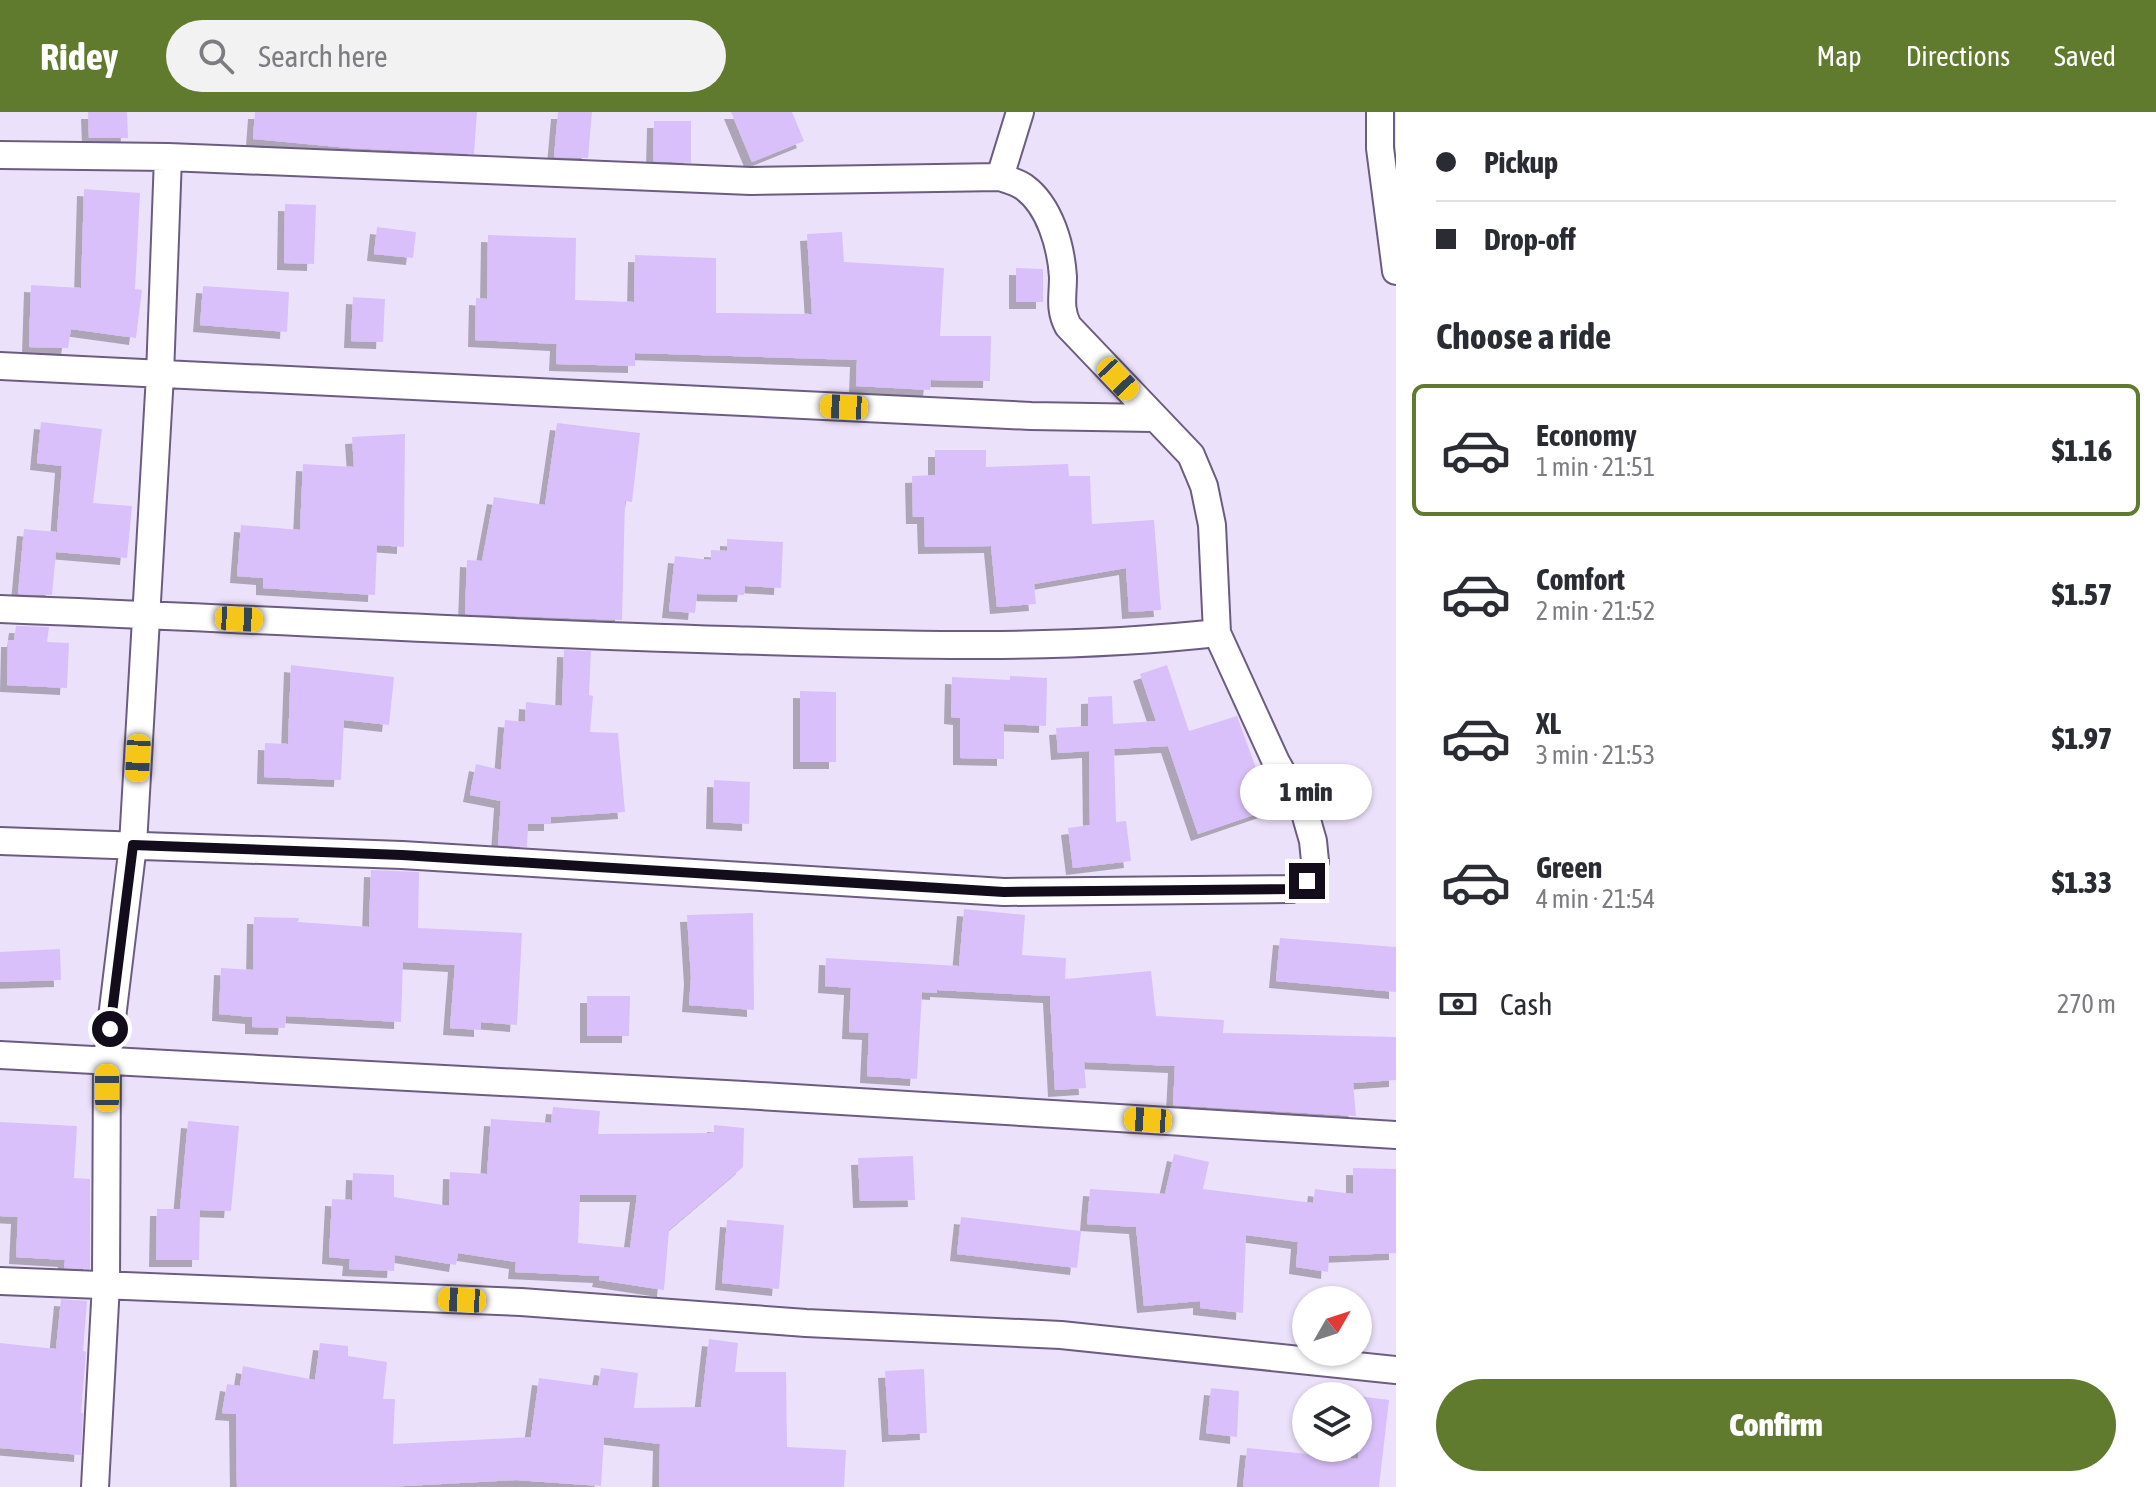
<!DOCTYPE html>
<html lang="en">
<head>
<meta charset="utf-8">
<style>
	:root { --surface:#fff; --page:#f2f2f3; --text:#2b2b33; --muted:#7c7c81; --line:#e1e1e2; --accent:#617b2e }
	body { margin:0; font-family:"Asap Condensed",sans-serif; background:var(--page); color:var(--text); height:100vh; display:flex; flex-direction:column; font-size:30px; white-space:nowrap }
	* { box-sizing:border-box; margin:0 }
	p { font-size:26px; color:var(--muted) }
	.icon { flex:none; width:44px; height:44px; fill:none; stroke:currentColor; stroke-width:2; stroke-linecap:round; stroke-linejoin:round }
	.map { position:relative; flex:1; overflow:hidden }
	.sheet { display:flex; flex-direction:column; background:var(--surface); width:760px }
	.sheet>* { flex:none }
	.guide { display:grid; align-content:center; height:176px; padding:0 40px; background:var(--surface) }
	.needle { width:52px; rotate:51deg }
	.buttons { position:absolute; left:1292px; top:1174px; display:grid; gap:16px }
	.buttons a { display:grid; place-items:center; width:80px; height:80px; border-radius:50%; background:var(--surface); box-shadow:0 2px 6px #0004; font-size:40px }
	.end { position:absolute; width:36px; height:36px; margin:-18px; border:10px solid #130c1a; background:#fff; box-shadow:0 0 0 4px #fff }
	.from { border-radius:50% }
	.bubble { position:absolute; height:56px; border-radius:28px; background:var(--surface); box-shadow:0 2px 6px #0004; font-size:26px; font-weight:800; line-height:56px; text-align:center }
	.car { position:absolute; width:24px; height:48px; margin:-24px -12px; border-radius:10px; box-shadow:0 0 6px 2px #0007; background:linear-gradient(#f5c518 24%,#345 0 40%,#f5c518 0 76%,#345 0 86%,#f5c518 0) }
	.guide b { display:flex; align-items:center; gap:28px; height:76px; font-size:30px }
	.guide b+b { border-top:2px solid var(--line) }
	.guide i { width:20px; height:20px; background:var(--text) }
	ul { padding:0; list-style:none }
	li { display:flex; align-items:center; gap:24px; height:132px; margin:0 16px 12px; padding:0 24px; border:4px solid transparent; border-radius:12px }
	li div { flex:1 }
	li b { display:block; font-size:30px }
	li em { font-style:normal; font-weight:800 }
	li.selected { border-color:var(--accent) }
	li>.icon { width:72px; height:72px; stroke-width:1.5 }
	h2 { padding:0 40px; font-size:36px; line-height:96px }
	.pay { display:flex; align-items:center; gap:20px; height:88px; padding:0 40px; font-size:30px }
	.pay p { margin-inline-start:auto }
	.cta { display:flex; gap:16px; margin-top:auto; padding:16px 40px }
	.cta a { flex:1; height:92px; border-radius:48px; background:var(--accent); color:#fff; font-size:32px; font-weight:800; line-height:92px; text-align:center }
	header { display:flex; align-items:center; gap:48px; box-sizing:border-box; height:112px; padding:0 40px; background:var(--accent); color:#fff }
	header strong { font-size:38px }
	nav { display:flex; gap:44px; margin-inline-start:auto; font-size:28px }
	.search { width:560px; height:72px; background:var(--page); display:flex; align-items:center; gap:20px; box-sizing:border-box; padding:0 28px; border-radius:44px; color:var(--muted); font-size:30px }
	main { display:flex; flex:1; min-height:0 }
	.map>svg:first-child { display:block }
</style>
</head>
<body>
<header>
<strong>Ridey</strong>
<div class="search"><svg class="icon" aria-label="search" viewBox="0 0 24 24"><circle cx="10" cy="10" r="6"/><path d="M15 15l6 6"/></svg>Search here</div>
<nav><a>Map</a><a>Directions</a><a>Saved</a></nav>
</header>
<main>
<div class="map">
<svg width="1396" height="1375" viewBox="0 0 1396 1375">
	<defs>
		<filter id="shadow"><feDropShadow dx="-7" dy="7" stdDeviation="0" flood-color="#0004"/></filter>
	</defs>
	<rect width="100%" height="100%" fill="#ece1fa"/>
	<path fill="#dac0fa" fill-rule="evenodd" filter="url(#shadow)" d="M 88,0 L 127,0 L 128,26 L 89,26 Z
		M 255,0 L 477,0 L 474,42 L 349,36 L 253,27 Z
		M 558,0 L 592,0 L 588,46 L 554,45 Z
		M 731,0 L 792,0 L 804,29 L 752,50 Z
		M 654,9 L 691,9 L 691,51 L 653,49 Z
		M 84,77 L 140,81 L 135,177 L 142,178 L 136,226 L 71,217 L 68,236 L 29,235 L 31,173 L 81,176 Z
		M 285,92 L 316,93 L 314,152 L 284,151 Z
		M 377,115 L 416,120 L 413,146 L 374,142 Z
		M 842,120 L 844,150 L 944,156 L 940,224 L 991,224 L 990,269 L 931,268 L 930,278 L 856,274 L 857,248 L 635,241 L 635,254 L 556,252 L 557,232 L 475,228 L 476,186 L 487,187 L 488,123 L 576,126 L 575,188 L 634,190 L 635,143 L 716,146 L 716,201 L 812,202 L 807,122 Z
		M 1016,156 L 1043,157 L 1043,190 L 1016,190 Z
		M 203,174 L 289,180 L 287,220 L 200,213 Z
		M 353,185 L 385,187 L 383,230 L 351,229 Z
		M 41,310 L 102,317 L 93,391 L 132,394 L 127,446 L 56,440 L 52,483 L 18,482 L 24,417 L 57,420 L 62,354 L 37,351 Z
		M 557,311 L 640,321 L 632,390 L 625,389 L 622,508 L 465,502 L 467,448 L 482,449 L 494,385 L 545,393 Z
		M 405,322 L 404,435 L 377,433 L 375,483 L 263,476 L 263,466 L 237,464 L 241,413 L 300,418 L 303,352 L 354,355 L 352,325 Z
		M 935,338 L 986,338 L 986,355 L 1068,352 L 1069,364 L 1090,364 L 1092,412 L 1154,408 L 1161,498 L 1129,500 L 1126,456 L 1034,472 L 1036,492 L 997,495 L 991,434 L 925,435 L 924,405 L 913,405 L 912,364 L 935,363 Z
		M 727,427 L 783,430 L 781,476 L 745,474 L 744,483 L 697,482 L 695,501 L 669,499 L 675,444 L 711,448 L 711,438 L 727,439 Z
		M 16,514 L 49,515 L 47,530 L 69,531 L 67,576 L 7,573 L 8,528 L 14,528 Z
		M 564,538 L 591,539 L 589,583 L 593,584 L 590,620 L 618,621 L 625,700 L 551,705 L 551,712 L 528,712 L 527,735 L 498,733 L 501,689 L 470,683 L 476,652 L 501,658 L 505,608 L 525,610 L 526,590 L 562,594 Z
		M 291,553 L 394,565 L 389,613 L 344,608 L 341,668 L 264,665 L 265,631 L 288,632 Z
		M 1167,553 L 1189,619 L 1237,604 L 1271,697 L 1198,722 L 1168,634 L 1114,637 L 1116,710 L 1126,709 L 1131,749 L 1073,756 L 1068,716 L 1090,713 L 1089,639 L 1058,641 L 1056,616 L 1088,614 L 1088,585 L 1112,584 L 1113,612 L 1156,609 L 1140,562 Z
		M 1010,564 L 1047,566 L 1046,614 L 1004,612 L 1004,647 L 960,646 L 960,606 L 951,605 L 952,565 L 1010,568 Z
		M 800,579 L 836,580 L 836,650 L 800,650 Z
		M 714,668 L 750,670 L 749,712 L 713,710 Z
		M 371,758 L 419,760 L 418,816 L 522,821 L 517,913 L 481,910 L 481,918 L 450,916 L 455,853 L 403,850 L 401,910 L 286,904 L 285,916 L 252,915 L 252,905 L 219,902 L 221,856 L 253,858 L 254,805 L 299,806 L 298,810 L 369,815 Z
		M 964,797 L 1025,803 L 1022,843 L 1066,846 L 1065,867 L 1151,859 L 1156,904 L 1224,908 L 1223,921 L 1396,925 L 1396,968 L 1353,971 L 1356,1004 L 1173,993 L 1175,954 L 1084,950 L 1086,976 L 1055,978 L 1050,884 L 937,878 L 937,881 L 922,880 L 917,967 L 867,964 L 869,921 L 849,920 L 851,876 L 825,874 L 826,846 L 959,854 Z
		M 753,801 L 754,898 L 689,893 L 691,866 L 687,803 Z
		M 1280,826 L 1396,835 L 1396,880 L 1276,869 Z
		M 60,837 L 61,868 L 0,870 L 0,840 Z
		M 587,884 L 630,884 L 629,924 L 587,924 Z
		M 553,995 L 600,999 L 598,1022 L 714,1021 L 714,1013 L 744,1016 L 743,1055 L 669,1118 L 664,1178 L 599,1168 L 600,1164 L 515,1160 L 516,1150 L 458,1141 L 456,1153 L 395,1143 L 394,1159 L 349,1157 L 350,1147 L 329,1145 L 332,1087 L 352,1088 L 353,1061 L 394,1063 L 394,1085 L 449,1094 L 450,1060 L 487,1062 L 491,1007 L 551,1011 ZM 580,1083 L 637,1083 L 630,1136 L 578,1131 Z
		M 188,1009 L 239,1014 L 231,1099 L 200,1098 L 199,1148 L 156,1148 L 157,1097 L 180,1097 Z
		M 0,1010 L 77,1014 L 74,1066 L 90,1067 L 90,1157 L 64,1156 L 65,1148 L 16,1145 L 18,1105 L 0,1104 Z
		M 1174,1042 L 1209,1050 L 1203,1077 L 1313,1091 L 1315,1077 L 1353,1082 L 1353,1056 L 1396,1057 L 1396,1141 L 1329,1144 L 1328,1160 L 1296,1155 L 1298,1130 L 1246,1123 L 1243,1201 L 1200,1196 L 1200,1189 L 1144,1194 L 1136,1115 L 1087,1112 L 1090,1077 L 1165,1082 Z
		M 913,1044 L 915,1088 L 860,1089 L 858,1046 Z
		M 961,1105 L 1081,1119 L 1077,1156 L 957,1142 Z
		M 727,1108 L 784,1113 L 779,1177 L 722,1171 Z
		M 61,1187 L 87,1189 L 83,1239 L 86,1240 L 81,1301 L 83,1301 L 81,1343 L 0,1336 L 0,1231 L 56,1237 Z
		M 709,1227 L 738,1231 L 735,1260 L 786,1260 L 787,1335 L 846,1338 L 844,1375 L 659,1375 L 660,1332 L 604,1325 L 601,1374 L 516,1368 L 386,1375 L 237,1375 L 236,1302 L 222,1301 L 227,1272 L 240,1274 L 243,1254 L 315,1268 L 320,1231 L 348,1234 L 348,1244 L 387,1250 L 383,1287 L 395,1287 L 393,1332 L 531,1325 L 539,1266 L 598,1274 L 601,1256 L 638,1261 L 634,1296 L 701,1295 Z
		M 924,1257 L 927,1321 L 889,1323 L 885,1259 Z
		M 1211,1276 L 1239,1279 L 1237,1325 L 1206,1321 Z
		M 1358,1284 L 1389,1288 L 1379,1375 L 1243,1375 L 1247,1336 L 1358,1347 Z"/>
	<g fill="none" stroke-linecap="round" stroke-linejoin="round">
		<g stroke="#6c5c80" stroke-width="30">
			<path id="minor" d="M 1380,0 L 1380,36 L 1396,159
				M 0,43 L 168,45 L 751,69 L 1000,65 C 1008,68 1017,70 1024,75 C 1050,94 1061,134 1063,165 C 1063,184 1059,197 1068,214 L 1191,343 L 1204,374 L 1212,413 L 1217,521 L 1276,650 L 1305,701 L 1313,729 L 1315,749 L 1307,769 L 1291,777 L 1004,780 L 402,743 L 0,729
				M 1000,65 L 1020,0
				M 0,254 L 1031,304 L 1153,306
				M 0,497 C 243,506 485,521 728,528 C 891,533 1055,539 1217,521
				M 0,943 L 744,983 L 1396,1023
				M 0,1169 L 521,1190 L 806,1211 L 1061,1223 L 1396,1258
				M 95,1375 L 106,1172 L 107,947 L 133,733 L 160,263 L 168,45"/>
		</g>
		<use href="#minor" stroke="#fff" stroke-width="26"/>
	</g>
	<g fill="none" stroke-linecap="round" stroke-linejoin="round">
		<path stroke="#130c1a" stroke-width="10" d="M 110,917 L 133,733 L 402,743 L 1004,780 L 1291,777 L 1307,769"/>
	</g>
</svg>
<div class="buttons">
<a><svg class="needle" viewBox="-14 -14 28 28"><path d="M0-13l5 13h-10z" fill="#e53935"/><path d="M0 13l5-13h-10z" fill="#7c7c81"/></svg></a>
<a><svg class="icon" aria-label="layers" viewBox="0 0 24 24"><path d="M12 4l9 5-9 5-9-5zM3 14l9 5 9-5"/></svg></a>
</div>
<i class="end from" style="left:110px;top:917px"></i>
<i class="end" style="left:1307px;top:769px"></i>
<div class="bubble" style="left:1240px;top:652px;width:132px">1 min</div>
<i class="car" style="left:1118px;top:267px;rotate:137deg"></i>
<i class="car" style="left:844px;top:295px;rotate:273deg"></i>
<i class="car" style="left:239px;top:507px;rotate:93deg"></i>
<i class="car" style="left:138px;top:646px;rotate:183deg"></i>
<i class="car" style="left:107px;top:976px;rotate:0deg"></i>
<i class="car" style="left:1148px;top:1008px;rotate:274deg"></i>
<i class="car" style="left:462px;top:1188px;rotate:273deg"></i>
</div>
<section class="sheet">
<div class="guide">
<b><i class="from"></i>Pickup</b>
<b><i></i>Drop-off</b>
</div>
<h2>Choose a ride</h2>
<ul>
<li class="selected"><svg class="icon" aria-label="car" viewBox="0 0 24 24"><path d="M5 17H2v-5l4-1 3-4h7l3 4 3 1v5h-3M9 17h6M6 11h13"/><circle cx="7" cy="17" r="2"/><circle cx="17" cy="17" r="2"/></svg><div><b>Economy</b><p>1 min · 21:51</p></div><em>$1.16</em></li>
<li><svg class="icon" aria-label="car" viewBox="0 0 24 24"><path d="M5 17H2v-5l4-1 3-4h7l3 4 3 1v5h-3M9 17h6M6 11h13"/><circle cx="7" cy="17" r="2"/><circle cx="17" cy="17" r="2"/></svg><div><b>Comfort</b><p>2 min · 21:52</p></div><em>$1.57</em></li>
<li><svg class="icon" aria-label="car" viewBox="0 0 24 24"><path d="M5 17H2v-5l4-1 3-4h7l3 4 3 1v5h-3M9 17h6M6 11h13"/><circle cx="7" cy="17" r="2"/><circle cx="17" cy="17" r="2"/></svg><div><b>XL</b><p>3 min · 21:53</p></div><em>$1.97</em></li>
<li><svg class="icon" aria-label="car" viewBox="0 0 24 24"><path d="M5 17H2v-5l4-1 3-4h7l3 4 3 1v5h-3M9 17h6M6 11h13"/><circle cx="7" cy="17" r="2"/><circle cx="17" cy="17" r="2"/></svg><div><b>Green</b><p>4 min · 21:54</p></div><em>$1.33</em></li>
</ul>
<div class="pay"><svg class="icon" aria-label="cash" viewBox="0 0 24 24"><path d="M3 7h18v10H3z"/><circle cx="12" cy="12" r="2"/></svg>Cash<p>270 m</p></div>
<div class="cta"><a>Confirm</a></div>
</section>
</main>
</body>
</html>
